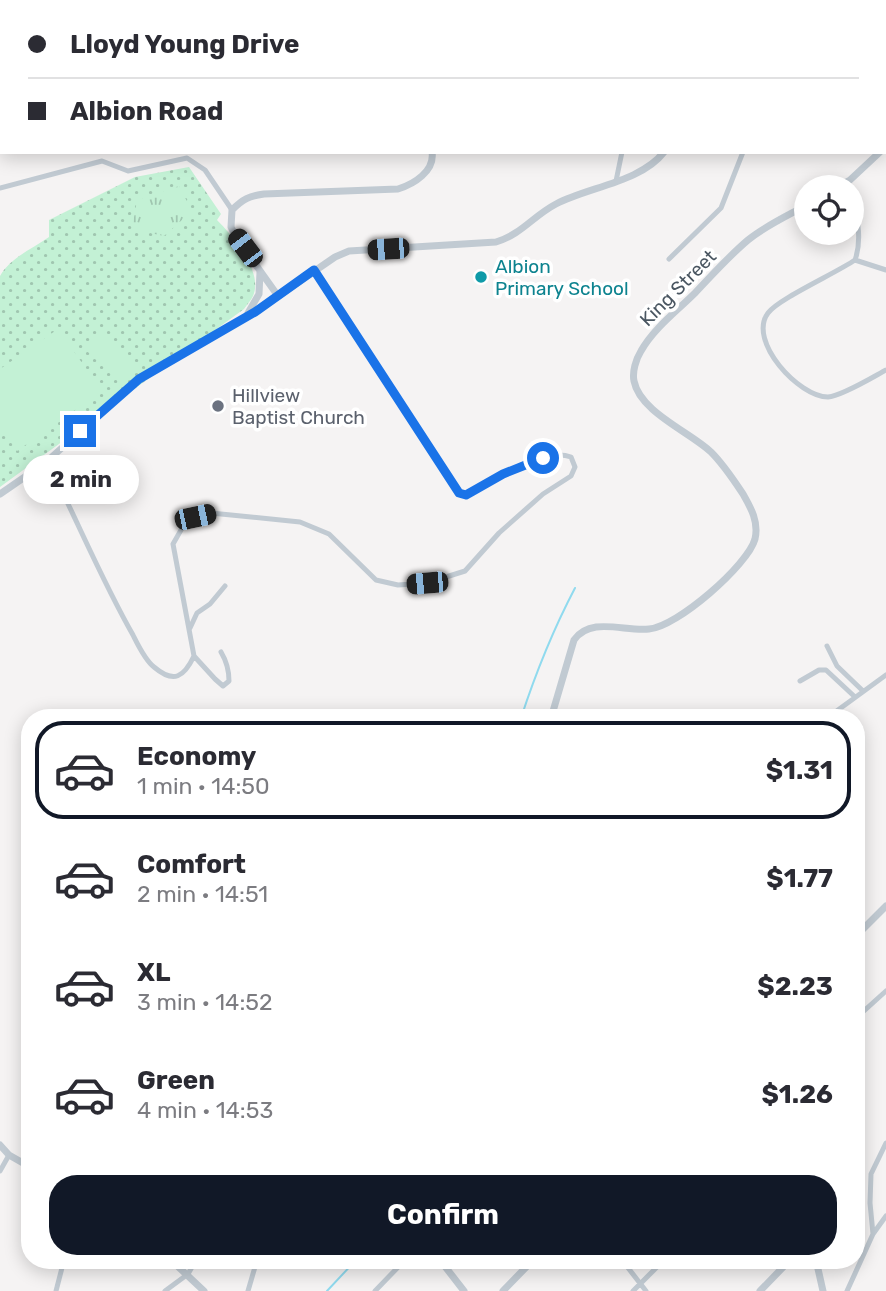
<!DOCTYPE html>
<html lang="en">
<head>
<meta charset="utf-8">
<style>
	:root { --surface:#fff; --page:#f2f2f3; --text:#2b2b33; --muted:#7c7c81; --line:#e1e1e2; --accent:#111827 }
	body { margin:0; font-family:Rubik,sans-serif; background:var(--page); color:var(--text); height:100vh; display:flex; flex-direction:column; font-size:26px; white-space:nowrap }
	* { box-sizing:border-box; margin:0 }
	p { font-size:23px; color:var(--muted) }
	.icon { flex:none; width:38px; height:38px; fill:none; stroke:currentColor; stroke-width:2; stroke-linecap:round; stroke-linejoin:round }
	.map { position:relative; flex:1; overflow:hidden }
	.panel { position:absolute; left:21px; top:709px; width:844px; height:560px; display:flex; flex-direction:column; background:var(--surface); border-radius:28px; box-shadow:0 4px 18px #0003 }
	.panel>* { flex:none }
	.hud { position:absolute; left:0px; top:0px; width:887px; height:154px; box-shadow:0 4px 18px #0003; display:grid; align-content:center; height:154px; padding:0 28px; background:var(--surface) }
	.tools { position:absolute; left:794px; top:175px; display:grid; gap:14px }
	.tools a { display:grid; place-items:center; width:70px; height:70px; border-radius:50%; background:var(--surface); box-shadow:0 4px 18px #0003; font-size:35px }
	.end { position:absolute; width:32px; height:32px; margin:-16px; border:9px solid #1a73e8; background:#fff; box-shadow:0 0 0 4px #fff }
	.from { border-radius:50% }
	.bubble { position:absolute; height:49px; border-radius:24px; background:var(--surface); box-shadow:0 4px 18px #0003; font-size:23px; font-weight:700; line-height:49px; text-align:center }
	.car { position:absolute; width:21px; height:42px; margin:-21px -10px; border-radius:9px; box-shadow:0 0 5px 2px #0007; background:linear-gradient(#222 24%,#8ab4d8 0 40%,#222 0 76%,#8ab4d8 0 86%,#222 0) }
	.hud b { display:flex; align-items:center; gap:24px; height:66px; font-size:26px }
	.hud b+b { border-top:2px solid var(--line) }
	.hud i { width:18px; height:18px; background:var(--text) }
	ul { padding:12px 0 0; list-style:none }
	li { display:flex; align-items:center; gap:21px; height:98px; margin:0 14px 10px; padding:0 14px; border:4px solid transparent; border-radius:28px }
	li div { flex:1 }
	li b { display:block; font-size:26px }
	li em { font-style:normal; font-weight:700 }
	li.current { border-color:var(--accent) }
	li>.icon { width:63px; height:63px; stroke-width:1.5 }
	.cta { display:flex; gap:14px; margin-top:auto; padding:14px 28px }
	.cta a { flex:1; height:80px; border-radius:28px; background:var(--accent); color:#fff; font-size:28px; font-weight:700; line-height:80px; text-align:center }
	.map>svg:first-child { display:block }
</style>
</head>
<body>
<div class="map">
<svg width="886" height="1291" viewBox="0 0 886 1291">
	<defs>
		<pattern id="grass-dots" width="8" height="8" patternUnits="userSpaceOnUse" patternTransform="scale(1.75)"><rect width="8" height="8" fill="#c3f1d5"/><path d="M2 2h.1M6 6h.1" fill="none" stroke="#a0c6b0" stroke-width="1.8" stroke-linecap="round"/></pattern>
		<pattern id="park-tufts" width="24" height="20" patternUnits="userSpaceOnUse" patternTransform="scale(1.75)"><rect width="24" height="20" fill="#c3f1d5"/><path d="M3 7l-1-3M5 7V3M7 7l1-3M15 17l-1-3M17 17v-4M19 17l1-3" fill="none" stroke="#a0c6b0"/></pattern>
	</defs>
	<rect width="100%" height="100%" fill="#f5f3f3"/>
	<path fill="url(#grass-dots)" d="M 189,167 L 221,214 L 217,220 C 232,235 264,272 253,296 C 251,300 247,305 244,309 L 0,487 L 0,276 C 10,258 32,249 49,237 L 49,220 L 135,177 Z"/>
	<path fill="url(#park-tufts)" d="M 179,186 L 192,211 L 164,236 L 132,229 L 137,200 Z"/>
	<path fill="#c3f1d5" d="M 58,329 L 102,391 L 17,451 L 0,426 L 0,369 Z
		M 105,332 L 138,365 L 119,382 L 87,351 Z"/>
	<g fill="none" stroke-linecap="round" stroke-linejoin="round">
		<path stroke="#90daee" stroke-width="2" d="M 521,718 C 536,672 553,630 575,588
			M 327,1291 L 356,1260"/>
		<path stroke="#c1cad2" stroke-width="5" d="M 128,2 L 130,0
			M 524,2 L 527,0
			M 0,70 L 2,70
			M 616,181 L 622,152
			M 0,188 L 102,161 L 128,171 L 187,158 L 205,170 L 232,210
			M 852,192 C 856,214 863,238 855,260 C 836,273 778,299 768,313 C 747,341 799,397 828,397 C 842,396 873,377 886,370
			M 669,259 L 721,208 L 743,152
			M 855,260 L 886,270
			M 45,463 L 58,483 C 83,534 105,586 133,635 C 138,645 145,660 154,667 C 174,684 184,677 194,656 L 173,544 L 185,523 L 195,517 L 211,513 L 300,522 L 329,534 L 376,580 L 398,585 L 427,583 L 465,571 L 499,533 L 543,494 L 571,476 L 575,467 L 571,457 C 542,446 492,482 466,495 L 459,493 L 314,270
			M 190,628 L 197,613 L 210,604 L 225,586
			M 827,646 L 837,666 L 863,691
			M 194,656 L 215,679 L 223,686 L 229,681 C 229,670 227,662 221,652
			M 800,681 L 819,670 L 826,670 L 855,697
			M 827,718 L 886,675
			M 856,1018 L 886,991
			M 0,1171 L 9,1155
			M 873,1234 L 870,1203 L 871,1174 L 886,1143
			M 622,1260 L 646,1291
			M 56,1291 L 64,1260
			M 165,1291 L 188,1274 L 196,1260
			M 248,1291 L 257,1260
			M 375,1291 L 405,1260
			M 633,1291 L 664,1260
			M 847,1291 L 873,1234 L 886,1216"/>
		<path stroke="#c1cad2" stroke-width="7" d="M 356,0 L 359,2
			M 836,2 L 839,0
			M 886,147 L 886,146
			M 837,187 L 850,180 L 880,152
			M 278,296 L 236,237 L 231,227 L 232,210 C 243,199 249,196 264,194 L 398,189 C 414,184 435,171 432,152
			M 248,313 L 259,294 L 260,272
			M 0,494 L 45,463 L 139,379 L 255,312 L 335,257 L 349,251 L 496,242 C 522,234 533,216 556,204 C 588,187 641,182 664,152
			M 551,718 L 574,640 C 591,616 625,632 649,629 C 677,627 748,565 755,539 C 759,522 751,508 743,494 C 733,479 724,465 711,452 C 690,432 640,412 634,381 C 632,372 636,359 641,351 C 654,328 677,311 695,293 C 712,275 729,256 748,240 C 765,226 787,216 807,205
			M 856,936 L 886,906
			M 0,1145 L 9,1155 L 30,1167
			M 171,1260 L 204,1291
			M 440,1260 L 464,1291
			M 816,1260 L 823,1291
			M 503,1291 L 533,1260
			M 760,1291 L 790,1260"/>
	</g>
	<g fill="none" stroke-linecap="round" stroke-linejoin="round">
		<path stroke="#1a73e8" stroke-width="9" d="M 80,431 L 139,379 L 255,312 L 314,270 L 459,493 L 466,495 L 503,474 L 543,458"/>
	</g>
	<circle fill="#0f9aa8" stroke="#fff" stroke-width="2.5" cx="481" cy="277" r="7"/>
	<circle fill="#6b7280" stroke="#fff" stroke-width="2.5" cx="218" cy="406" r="7"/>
	<g text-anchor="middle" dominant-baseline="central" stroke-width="7" stroke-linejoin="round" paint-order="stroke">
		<g font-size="19" fill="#0d838f" stroke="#fff" text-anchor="start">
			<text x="495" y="266">Albion<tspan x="495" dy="22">Primary School</tspan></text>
		</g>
		<g font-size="19" fill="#4a5661" stroke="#fff">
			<text transform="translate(678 288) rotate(-45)">King Street</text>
		</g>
		<g font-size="19" fill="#5b616d" stroke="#fff" text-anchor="start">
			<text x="232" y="395">Hillview<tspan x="232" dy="22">Baptist Church</tspan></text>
		</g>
	</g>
</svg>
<div class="tools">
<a><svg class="icon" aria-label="locate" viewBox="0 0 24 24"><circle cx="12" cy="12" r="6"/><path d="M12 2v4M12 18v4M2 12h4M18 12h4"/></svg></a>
</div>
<i class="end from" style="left:543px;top:458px"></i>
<i class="end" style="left:80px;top:431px"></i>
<div class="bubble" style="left:23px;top:455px;width:116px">2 min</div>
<i class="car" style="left:245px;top:248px;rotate:323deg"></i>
<i class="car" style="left:388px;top:249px;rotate:266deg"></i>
<i class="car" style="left:195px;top:517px;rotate:78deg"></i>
<i class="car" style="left:427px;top:583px;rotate:265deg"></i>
<div class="hud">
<b><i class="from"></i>Lloyd Young Drive</b>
<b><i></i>Albion Road</b>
</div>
<section class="panel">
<ul>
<li class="current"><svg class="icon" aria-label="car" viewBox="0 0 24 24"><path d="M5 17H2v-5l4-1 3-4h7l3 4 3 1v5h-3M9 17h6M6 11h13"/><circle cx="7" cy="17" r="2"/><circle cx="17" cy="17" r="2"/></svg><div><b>Economy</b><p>1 min · 14:50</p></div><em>$1.31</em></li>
<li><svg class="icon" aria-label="car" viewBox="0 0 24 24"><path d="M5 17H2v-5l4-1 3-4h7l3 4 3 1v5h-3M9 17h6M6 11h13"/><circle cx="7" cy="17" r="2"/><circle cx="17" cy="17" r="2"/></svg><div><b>Comfort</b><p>2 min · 14:51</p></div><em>$1.77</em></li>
<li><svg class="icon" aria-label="car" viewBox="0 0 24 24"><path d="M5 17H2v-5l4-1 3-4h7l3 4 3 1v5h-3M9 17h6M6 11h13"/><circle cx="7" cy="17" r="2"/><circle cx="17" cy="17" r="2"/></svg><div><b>XL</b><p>3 min · 14:52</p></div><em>$2.23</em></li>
<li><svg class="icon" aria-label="car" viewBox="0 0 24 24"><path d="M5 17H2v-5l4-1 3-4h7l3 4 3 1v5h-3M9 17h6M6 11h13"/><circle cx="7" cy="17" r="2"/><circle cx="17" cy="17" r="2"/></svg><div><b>Green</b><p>4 min · 14:53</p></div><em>$1.26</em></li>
</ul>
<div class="cta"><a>Confirm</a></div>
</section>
</div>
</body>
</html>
